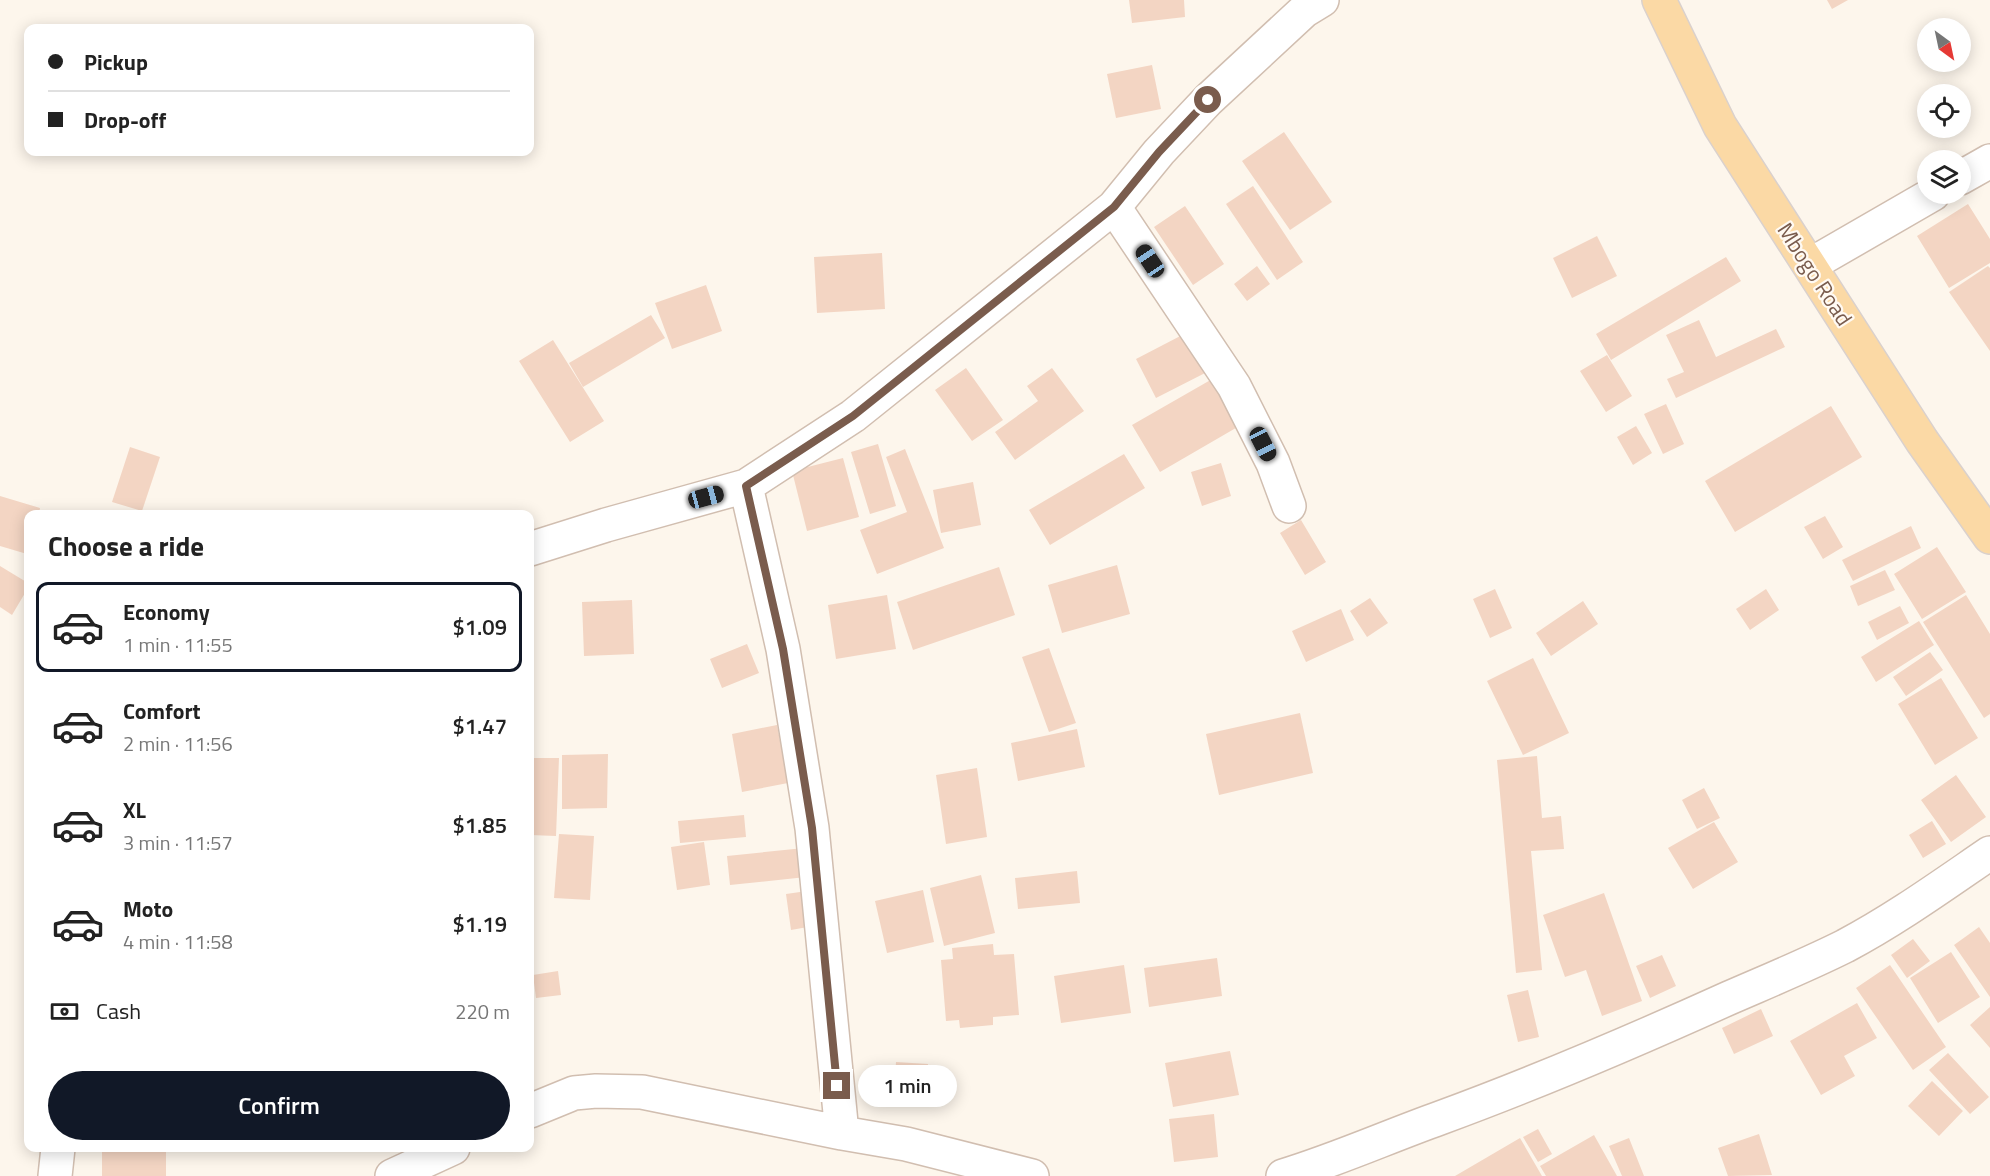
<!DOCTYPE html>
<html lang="en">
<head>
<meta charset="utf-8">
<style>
	:root { --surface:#fff; --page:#f2f2f2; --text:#222; --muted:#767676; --line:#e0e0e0; --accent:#111827 }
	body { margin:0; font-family:"Titillium Web",sans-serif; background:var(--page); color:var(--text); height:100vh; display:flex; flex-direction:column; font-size:22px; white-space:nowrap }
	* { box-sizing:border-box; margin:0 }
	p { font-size:20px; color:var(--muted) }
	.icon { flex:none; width:33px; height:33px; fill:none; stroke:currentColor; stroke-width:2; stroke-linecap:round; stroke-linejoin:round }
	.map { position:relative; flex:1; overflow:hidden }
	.panel { position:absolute; left:24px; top:510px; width:510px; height:642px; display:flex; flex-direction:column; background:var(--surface); border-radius:12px; box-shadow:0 3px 15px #0003 }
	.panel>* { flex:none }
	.guide { position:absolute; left:24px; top:24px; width:510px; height:132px; border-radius:12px; box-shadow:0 3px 15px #0003; display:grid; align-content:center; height:132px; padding:0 24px; background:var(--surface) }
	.needle { width:39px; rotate:147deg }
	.buttons { position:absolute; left:1917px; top:18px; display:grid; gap:12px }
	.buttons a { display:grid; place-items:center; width:54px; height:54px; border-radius:50%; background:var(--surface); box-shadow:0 3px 15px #0003; font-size:30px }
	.end { position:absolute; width:27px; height:27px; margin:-14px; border:8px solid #7a5c4d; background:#fff; box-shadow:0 0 0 3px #fff }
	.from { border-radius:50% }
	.bubble { position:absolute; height:42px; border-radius:21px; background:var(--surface); box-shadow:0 3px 15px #0003; font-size:20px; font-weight:600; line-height:42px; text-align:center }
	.car { position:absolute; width:18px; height:36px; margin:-18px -9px; border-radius:8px; box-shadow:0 0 4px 2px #0007; background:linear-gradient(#222 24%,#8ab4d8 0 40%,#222 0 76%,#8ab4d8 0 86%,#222 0) }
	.guide b { display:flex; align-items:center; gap:21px; height:57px; font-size:22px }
	.guide b+b { border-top:2px solid var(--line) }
	.guide i { width:15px; height:15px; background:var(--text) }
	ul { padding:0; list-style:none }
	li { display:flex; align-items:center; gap:18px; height:90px; margin:0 12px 9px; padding:0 12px; border:3px solid transparent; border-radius:12px }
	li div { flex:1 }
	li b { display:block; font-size:22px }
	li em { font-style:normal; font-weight:600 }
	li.selected { border-color:var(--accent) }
	li>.icon { width:54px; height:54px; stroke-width:1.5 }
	h2 { padding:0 24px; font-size:27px; line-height:72px }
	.pay { display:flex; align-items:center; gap:15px; height:66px; padding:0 24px; font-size:22px }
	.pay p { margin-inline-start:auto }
	.button { display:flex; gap:12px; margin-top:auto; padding:12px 24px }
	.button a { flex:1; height:69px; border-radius:36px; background:var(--accent); color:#fff; font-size:24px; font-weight:600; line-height:69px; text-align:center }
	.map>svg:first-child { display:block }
</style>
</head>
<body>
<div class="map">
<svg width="1990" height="1176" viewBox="0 0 1990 1176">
	<rect width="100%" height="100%" fill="#fdf6ec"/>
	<path fill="#f3d5c3" d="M 1129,0 L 1184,0 L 1185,17 L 1132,23 Z
		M 1827,0 L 1848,0 L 1832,9 Z
		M 1152,65 L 1161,109 L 1116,118 L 1107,74 Z
		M 1284,132 L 1332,202 L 1290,230 L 1242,161 Z
		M 1253,186 L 1303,262 L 1277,280 L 1226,204 Z
		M 1968,204 L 1990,239 L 1990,263 L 1949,288 L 1917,236 Z
		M 1185,206 L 1224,264 L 1193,285 L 1154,227 Z
		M 1597,236 L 1617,276 L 1572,298 L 1553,258 Z
		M 882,253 L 885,309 L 817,313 L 814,257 Z
		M 1726,257 L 1741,281 L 1611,360 L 1596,334 Z
		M 1257,266 L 1270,284 L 1247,301 L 1234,284 Z
		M 1988,266 L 1990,268 L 1990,351 L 1949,292 Z
		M 706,285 L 722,331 L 672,349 L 655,303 Z
		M 651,315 L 665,338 L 583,387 L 569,363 Z
		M 1699,320 L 1716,357 L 1776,329 L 1785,347 L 1676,398 L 1667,379 L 1684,372 L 1666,335 Z
		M 1188,332 L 1209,371 L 1156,398 L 1136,359 Z
		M 553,340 L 604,421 L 570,442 L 519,361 Z
		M 1607,355 L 1632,396 L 1606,412 L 1580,371 Z
		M 966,368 L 1003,420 L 972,441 L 935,390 Z
		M 1052,368 L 1084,411 L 1015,460 L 995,432 L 1038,401 L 1027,386 Z
		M 1214,378 L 1241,425 L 1160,472 L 1132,425 Z
		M 1666,404 L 1684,444 L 1663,454 L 1644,414 Z
		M 1831,406 L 1862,457 L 1735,532 L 1705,481 Z
		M 1636,426 L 1652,453 L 1633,465 L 1617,437 Z
		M 878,444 L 896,506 L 870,514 L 851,452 Z
		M 130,447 L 160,457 L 142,511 L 112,502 Z
		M 905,449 L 944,548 L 877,574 L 860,530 L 907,512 L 886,457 Z
		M 1124,454 L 1145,488 L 1050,545 L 1029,510 Z
		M 843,458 L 859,517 L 807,531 L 792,471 Z
		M 1221,463 L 1231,496 L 1202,506 L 1191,472 Z
		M 973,482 L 981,525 L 941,533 L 933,490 Z
		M 0,496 L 40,508 L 39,514 L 28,514 L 27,554 L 0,546 Z
		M 1825,516 L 1843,547 L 1823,559 L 1804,527 Z
		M 1301,520 L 1326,562 L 1305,575 L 1280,533 Z
		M 1911,526 L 1921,548 L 1853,581 L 1842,560 Z
		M 1937,547 L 1966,592 L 1922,619 L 1894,574 Z
		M 1117,565 L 1130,614 L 1062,633 L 1048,585 Z
		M 0,566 L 28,583 L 28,588 L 12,615 L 0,607 Z
		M 999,567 L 1015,615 L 913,650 L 897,602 Z
		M 1885,570 L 1895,590 L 1858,606 L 1850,586 Z
		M 1495,589 L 1512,628 L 1490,638 L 1473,599 Z
		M 1766,589 L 1779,610 L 1750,630 L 1736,609 Z
		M 887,595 L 896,649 L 836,659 L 828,605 Z
		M 1966,595 L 1990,634 L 1990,714 L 1984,718 L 1923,622 Z
		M 1370,598 L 1388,623 L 1367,637 L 1350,611 Z
		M 632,600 L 634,654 L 584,656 L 582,602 Z
		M 1583,601 L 1598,624 L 1551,656 L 1536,633 Z
		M 1900,606 L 1909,623 L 1877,640 L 1868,622 Z
		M 1341,609 L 1354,640 L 1306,662 L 1292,631 Z
		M 1919,621 L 1934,645 L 1876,682 L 1861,657 Z
		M 747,644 L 759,673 L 722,688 L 710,659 Z
		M 1049,648 L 1076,723 L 1049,732 L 1022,657 Z
		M 1930,652 L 1943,670 L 1906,696 L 1893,677 Z
		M 1533,658 L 1569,733 L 1523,755 L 1487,681 Z
		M 1941,678 L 1978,738 L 1935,765 L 1898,704 Z
		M 1300,713 L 1313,773 L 1219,795 L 1206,734 Z
		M 777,725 L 788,783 L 742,792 L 732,734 Z
		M 1077,729 L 1085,767 L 1018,781 L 1011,743 Z
		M 608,754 L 607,808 L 562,809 L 562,755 Z
		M 1537,756 L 1542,818 L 1561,816 L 1564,849 L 1531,851 L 1542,970 L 1516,973 L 1497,760 Z
		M 530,758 L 559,758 L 556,836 L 530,835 Z
		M 977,768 L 987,837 L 946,844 L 936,775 Z
		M 1956,775 L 1986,817 L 1951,842 L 1921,800 Z
		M 1704,788 L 1720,818 L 1697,829 L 1682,800 Z
		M 744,815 L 746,837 L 680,843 L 678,821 Z
		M 1932,821 L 1946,844 L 1923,858 L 1909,835 Z
		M 1714,822 L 1738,862 L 1693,889 L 1668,848 Z
		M 559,834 L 594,836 L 590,900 L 554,898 Z
		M 704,842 L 710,885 L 677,890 L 671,847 Z
		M 804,848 L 806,877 L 730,885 L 727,856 Z
		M 1077,871 L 1080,903 L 1018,909 L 1015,878 Z
		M 981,875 L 995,933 L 944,946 L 930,888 Z
		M 814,890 L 819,925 L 791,930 L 786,894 Z
		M 923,890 L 934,942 L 887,953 L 875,901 Z
		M 1604,893 L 1642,1001 L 1602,1016 L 1586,970 L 1565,977 L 1543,915 Z
		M 1979,927 L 1990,943 L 1990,997 L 1954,945 Z
		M 1913,939 L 1930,961 L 1907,978 L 1891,955 Z
		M 993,944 L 994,955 L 1014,954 L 1019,1015 L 993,1017 L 993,1025 L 960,1028 L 959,1020 L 946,1021 L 941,960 L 953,959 L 952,948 Z
		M 1951,952 L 1980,997 L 1938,1023 L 1910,978 Z
		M 1662,955 L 1676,986 L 1650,998 L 1636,966 Z
		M 1217,958 L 1222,996 L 1149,1007 L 1144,968 Z
		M 1124,965 L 1131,1013 L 1061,1023 L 1054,976 Z
		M 1890,965 L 1946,1047 L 1913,1070 L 1856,988 Z
		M 558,971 L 561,995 L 536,998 L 533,975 Z
		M 1528,990 L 1539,1037 L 1518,1042 L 1507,995 Z
		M 1857,1003 L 1877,1038 L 1844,1056 L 1855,1076 L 1821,1095 L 1790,1041 Z
		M 1990,1007 L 1990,1048 L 1970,1025 Z
		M 1761,1009 L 1773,1036 L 1734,1054 L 1722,1028 Z
		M 1230,1051 L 1239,1095 L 1173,1107 L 1165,1063 Z
		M 1948,1053 L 1989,1097 L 1970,1114 L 1929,1070 Z
		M 896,1062 L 928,1064 L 926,1096 L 894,1095 Z
		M 1932,1081 L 1963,1111 L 1939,1136 L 1908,1106 Z
		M 1214,1114 L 1218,1157 L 1174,1162 L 1169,1119 Z
		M 1538,1129 L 1552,1154 L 1538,1162 L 1523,1137 Z
		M 1759,1134 L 1772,1175 L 1728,1176 L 1718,1148 Z
		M 1594,1135 L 1617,1176 L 1546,1176 L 1540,1166 Z
		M 1520,1138 L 1542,1176 L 1455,1176 Z
		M 1629,1138 L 1644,1176 L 1622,1176 L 1609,1146 Z
		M 102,1148 L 166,1148 L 166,1176 L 102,1176 Z"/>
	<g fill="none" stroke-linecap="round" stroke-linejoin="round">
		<g stroke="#d1beb0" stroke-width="36">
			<path id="minor" d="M 1960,178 L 1990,161
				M 1114,207 L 1234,386 L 1273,463 L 1289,506
				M 1810,265 L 1933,194
				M 746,486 L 783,649 L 812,828 L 842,1133
				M 530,549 L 606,525 L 746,486 L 853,416 L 1114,207 L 1159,152 L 1208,100 L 1304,11 L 1322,0
				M 530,1111 L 574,1093 L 596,1091 L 642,1092 L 842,1133 L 906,1144 L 1032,1176
				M 55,1176 L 58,1148
				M 392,1176 L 453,1148
				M 1283,1176 C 1336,1160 1387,1137 1440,1118 C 1538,1082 1634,1041 1729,998 C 1768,981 1807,965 1845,946 C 1896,919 1943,885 1990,853"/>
		</g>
		<g stroke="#dad1cd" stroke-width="36">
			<path id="major" d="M 1659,0 L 1720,126 L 1922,441 L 1990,537"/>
		</g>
		<use href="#minor" stroke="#fff" stroke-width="33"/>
		<use href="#major" stroke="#fbd9a5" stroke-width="33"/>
	</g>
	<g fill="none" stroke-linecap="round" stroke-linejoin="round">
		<path stroke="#7a5c4d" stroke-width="8" d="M 837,1086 L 812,828 L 783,649 L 746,486 L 853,416 L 1114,207 L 1159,152 L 1208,100"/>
	</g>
	<g text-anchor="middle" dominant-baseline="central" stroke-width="4.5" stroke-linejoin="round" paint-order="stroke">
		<g font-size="22" fill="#7a5c4d" stroke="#fffaf3">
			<text transform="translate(1815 274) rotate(57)">Mbogo Road</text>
		</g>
	</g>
</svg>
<div class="buttons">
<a><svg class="needle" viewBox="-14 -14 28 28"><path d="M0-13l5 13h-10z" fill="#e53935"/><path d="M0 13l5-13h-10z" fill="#767676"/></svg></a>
<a><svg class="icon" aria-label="locate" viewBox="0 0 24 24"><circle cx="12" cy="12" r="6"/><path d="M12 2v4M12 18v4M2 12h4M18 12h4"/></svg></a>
<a><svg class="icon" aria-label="layers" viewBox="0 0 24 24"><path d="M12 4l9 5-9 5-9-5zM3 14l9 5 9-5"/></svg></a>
</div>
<i class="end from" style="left:1208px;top:100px"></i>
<i class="end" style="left:837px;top:1086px"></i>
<div class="bubble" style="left:858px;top:1065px;width:99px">1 min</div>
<i class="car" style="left:1150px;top:261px;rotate:326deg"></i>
<i class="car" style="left:1263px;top:444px;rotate:153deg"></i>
<i class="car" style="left:706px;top:497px;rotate:75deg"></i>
<div class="guide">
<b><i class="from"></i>Pickup</b>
<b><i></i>Drop-off</b>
</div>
<section class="panel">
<h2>Choose a ride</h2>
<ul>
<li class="selected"><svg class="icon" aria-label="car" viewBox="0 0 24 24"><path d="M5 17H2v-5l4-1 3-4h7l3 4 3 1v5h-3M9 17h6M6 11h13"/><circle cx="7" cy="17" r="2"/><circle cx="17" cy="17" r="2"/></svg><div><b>Economy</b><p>1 min · 11:55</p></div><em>$1.09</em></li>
<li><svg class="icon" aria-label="car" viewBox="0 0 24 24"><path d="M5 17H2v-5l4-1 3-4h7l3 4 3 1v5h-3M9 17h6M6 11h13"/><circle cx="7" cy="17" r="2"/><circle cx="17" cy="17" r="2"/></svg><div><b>Comfort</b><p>2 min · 11:56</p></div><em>$1.47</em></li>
<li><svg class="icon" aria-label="car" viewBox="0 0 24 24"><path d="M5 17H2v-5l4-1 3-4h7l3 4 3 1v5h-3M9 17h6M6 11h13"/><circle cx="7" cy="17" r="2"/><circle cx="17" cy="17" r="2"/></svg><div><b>XL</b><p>3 min · 11:57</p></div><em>$1.85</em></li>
<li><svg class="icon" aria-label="car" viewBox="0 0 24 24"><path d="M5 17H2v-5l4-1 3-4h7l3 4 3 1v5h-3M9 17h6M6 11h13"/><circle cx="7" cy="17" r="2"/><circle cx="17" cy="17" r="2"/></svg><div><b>Moto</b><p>4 min · 11:58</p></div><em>$1.19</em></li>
</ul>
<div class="pay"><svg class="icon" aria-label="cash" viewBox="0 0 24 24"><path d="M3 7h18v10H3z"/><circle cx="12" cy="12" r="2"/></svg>Cash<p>220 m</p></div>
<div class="button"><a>Confirm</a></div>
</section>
</div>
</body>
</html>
